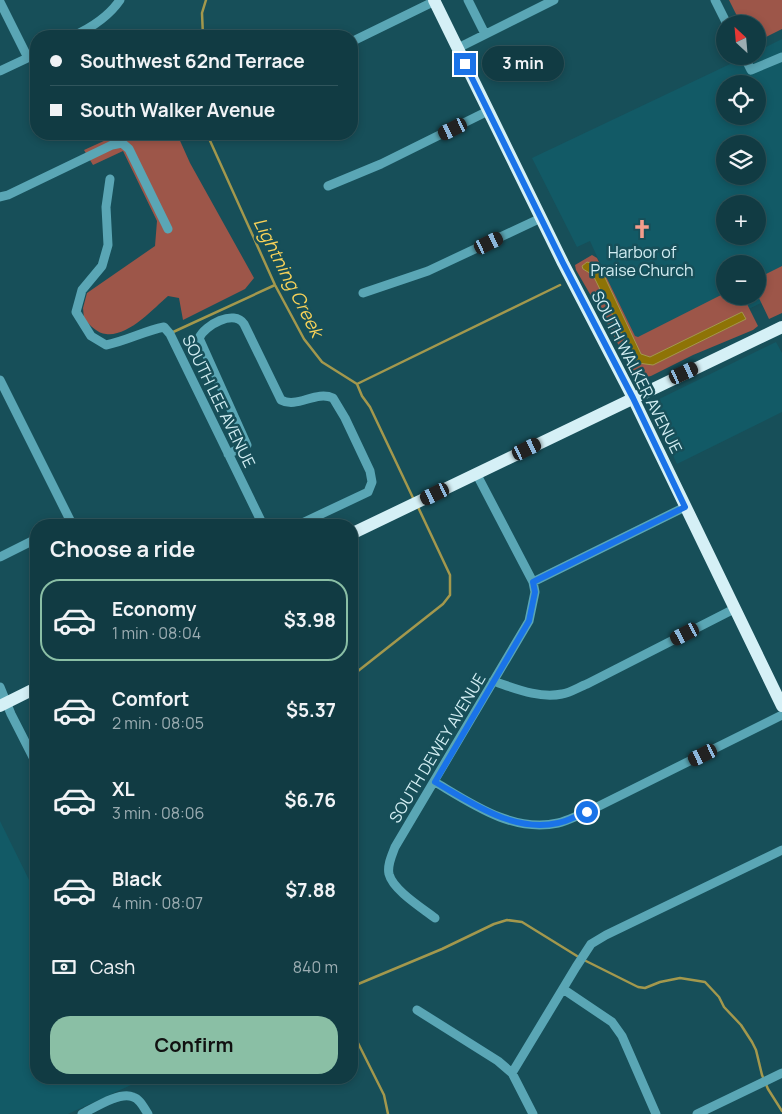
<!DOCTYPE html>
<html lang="en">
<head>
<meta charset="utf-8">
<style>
	:root { --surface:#113b43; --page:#1a424a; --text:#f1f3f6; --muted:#9cadb2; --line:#30555c; --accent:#8abfa5 }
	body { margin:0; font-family:Manrope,sans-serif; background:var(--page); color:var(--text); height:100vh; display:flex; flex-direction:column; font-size:19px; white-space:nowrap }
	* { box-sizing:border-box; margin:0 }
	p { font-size:16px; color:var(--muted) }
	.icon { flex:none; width:28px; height:28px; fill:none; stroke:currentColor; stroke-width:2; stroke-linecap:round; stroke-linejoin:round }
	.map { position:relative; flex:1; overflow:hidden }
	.sheet { position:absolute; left:30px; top:519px; width:328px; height:565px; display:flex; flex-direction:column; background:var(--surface); border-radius:20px; box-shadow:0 2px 8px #0003,0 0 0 1px var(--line) }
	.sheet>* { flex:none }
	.hud { position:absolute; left:30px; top:30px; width:328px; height:110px; border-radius:20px; box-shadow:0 2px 8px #0003,0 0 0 1px var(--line); display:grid; align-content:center; height:110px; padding:0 20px; background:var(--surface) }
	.needle { width:32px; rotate:334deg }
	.tools { position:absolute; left:716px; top:15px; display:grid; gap:10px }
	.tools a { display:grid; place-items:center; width:50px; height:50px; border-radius:50%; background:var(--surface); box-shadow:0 2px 8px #0003,0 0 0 1px var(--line); font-size:25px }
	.end { position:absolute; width:22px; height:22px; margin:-11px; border:6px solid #1a73e8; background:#fff; box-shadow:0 0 0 2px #fff }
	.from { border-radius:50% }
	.bubble { position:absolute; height:35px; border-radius:18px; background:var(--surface); box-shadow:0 2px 8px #0003,0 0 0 1px var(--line); font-size:16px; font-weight:700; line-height:35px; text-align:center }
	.car { position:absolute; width:15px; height:30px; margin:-15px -8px; border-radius:6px; box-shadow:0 0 4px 1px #0007; background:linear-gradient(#222 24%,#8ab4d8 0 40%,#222 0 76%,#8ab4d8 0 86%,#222 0) }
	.hud b { display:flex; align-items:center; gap:18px; height:48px; font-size:19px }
	.hud b+b { border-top:1px solid var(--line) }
	.hud i { width:12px; height:12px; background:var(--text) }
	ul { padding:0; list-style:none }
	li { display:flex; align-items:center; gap:15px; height:82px; margin:0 10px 8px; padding:0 10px; border:2px solid transparent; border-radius:20px }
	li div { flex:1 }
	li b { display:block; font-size:19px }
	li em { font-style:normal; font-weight:700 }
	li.selected { border-color:var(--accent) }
	li>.icon { width:45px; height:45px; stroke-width:1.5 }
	h2 { padding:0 20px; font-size:22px; line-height:60px }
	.pay { display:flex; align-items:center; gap:12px; height:55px; padding:0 20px; font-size:19px }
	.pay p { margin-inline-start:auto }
	.button { display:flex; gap:10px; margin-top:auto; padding:10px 20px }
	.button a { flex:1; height:58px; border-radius:20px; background:var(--accent); color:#111; font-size:20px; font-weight:700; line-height:58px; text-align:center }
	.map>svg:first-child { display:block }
</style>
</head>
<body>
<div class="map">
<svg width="782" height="1114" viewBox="0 0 782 1114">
	<rect width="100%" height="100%" fill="#174f59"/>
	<path fill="#125a66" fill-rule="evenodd" d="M 782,39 L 782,293 L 742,312 L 641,354 L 590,241 L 577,247 L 532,158 L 747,56 L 758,56 L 758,51 ZM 725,84 L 758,84 L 758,116 L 725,116 ZM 725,144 L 758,144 L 758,176 L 725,176 ZM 725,204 L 758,204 L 758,236 L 725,236 ZM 725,264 L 758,264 L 758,296 L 725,296 Z
		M 776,342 L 782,353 L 782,412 L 677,464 L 653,414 L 652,405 L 655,401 Z
		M 0,821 L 36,894 L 36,1078 L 127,1078 L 131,1085 L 68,1114 L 0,1114 Z"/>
	<path fill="#9d5649" d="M 729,0 L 782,0 L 782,29 L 758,41 L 758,24 L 741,24 Z
		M 103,134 L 177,134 L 190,163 L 254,278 L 245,289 L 183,320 L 179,298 L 168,296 C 153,309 128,337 106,334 C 98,334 90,325 84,319 L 83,308 L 87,293 L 155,246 L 157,221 L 123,151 L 93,165 L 84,150 L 106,140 Z
		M 592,255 L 597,258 L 635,336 L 638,337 L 725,293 L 725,296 L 743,296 L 758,326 L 753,330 L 693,355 L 651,376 C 642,378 638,378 632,372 L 612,332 L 576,270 L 575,265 Z
		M 782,266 L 782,313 L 769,319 L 758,296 L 758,278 Z"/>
	<path fill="#8e7306" stroke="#a3984d" d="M 587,262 L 595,264 L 600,267 L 641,354 L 650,357 L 742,312 L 746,319 L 653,365 L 638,363 L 632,355 L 593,275 L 583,269 L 582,266 Z"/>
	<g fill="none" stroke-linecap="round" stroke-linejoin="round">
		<path stroke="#a3984d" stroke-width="2.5" d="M 203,36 L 202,13 L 206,0
			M 207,134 L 275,285 L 304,339 L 322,362 L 357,384 L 362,396 L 370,407 L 414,500
			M 171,333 L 275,285
			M 357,384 L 560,285
			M 351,680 L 358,671 L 443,604 L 450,595 L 450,575 L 418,507
			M 586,961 L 638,987 L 645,988 L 660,982 L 680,978 L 705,982 L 719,997 L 724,1007 L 741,1025 L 752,1042 L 756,1050 L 762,1075 L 768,1089 L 782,1111
			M 351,987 L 442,949 L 494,924 L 507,920 L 522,922 L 577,956
			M 351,1029 L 384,1095 L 388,1114"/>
		<path stroke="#5aa6b5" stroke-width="9" d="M 468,0 L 485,34
			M 715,0 L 727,24
			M 0,2 L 28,58
			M 73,36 C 91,28 109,16 120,0
			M 351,42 L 435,1
			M 458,48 L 554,0
			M 744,56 L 751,70 L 782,57
			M 0,71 L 36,54
			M 110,179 L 106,207 L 108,245 L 102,266 L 82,290 L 76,312 L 91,336 L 106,345 C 126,341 144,331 164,327 L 170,334 L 263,525
			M 328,186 L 381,164 L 488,111
			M 0,197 L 8,195 L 112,145 L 122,143 L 129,149 L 168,229
			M 363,293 L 428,271 L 541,218
			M 0,380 L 71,522 L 65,525
			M 228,454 L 247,445 L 199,338 C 205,325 234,309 244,324 L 281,400 C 297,409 316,390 333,398 L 345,418 L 370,471 L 372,482 L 368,492 L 298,525
			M 0,557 L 36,539
			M 533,582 L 685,507
			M 493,681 C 514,688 539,699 562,694 C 570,693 579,687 587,684 L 734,609
			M 0,687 L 11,714 L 36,763
			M 435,782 C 472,804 513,833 558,823 C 568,821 578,815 587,812 L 782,715
			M 435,918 C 422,908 393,890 389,874 C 387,865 392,855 395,847 L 529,621 L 535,592 L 533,582 L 476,473
			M 563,989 L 612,1022 L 622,1036 L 656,1114
			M 417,1010 L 498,1061 L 512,1073 L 533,1114
			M 512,1073 L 576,967 L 591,944 L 606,935 L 782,850
			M 82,1114 C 94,1108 120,1091 133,1097 C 140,1099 144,1108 148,1114
			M 697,1114 L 782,1073"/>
		<path stroke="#d5f0f6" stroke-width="12" d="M 434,0 L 563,263 L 633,398 L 782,706
			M 351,534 L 782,327
			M 0,706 L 36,688"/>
	</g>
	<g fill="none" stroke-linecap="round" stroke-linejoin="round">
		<path stroke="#1a73e8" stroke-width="6" d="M 465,64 L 563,263 L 633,398 L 685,507 L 533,582 L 535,592 L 529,621 L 435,782 C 472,803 513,833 558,823 C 568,821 578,815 587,812"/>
	</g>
	<defs>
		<g id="church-bare" transform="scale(1.5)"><path d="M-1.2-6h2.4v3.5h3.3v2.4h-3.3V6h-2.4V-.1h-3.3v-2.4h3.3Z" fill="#f49d8c" stroke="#174f59" stroke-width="2.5" paint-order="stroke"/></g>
	</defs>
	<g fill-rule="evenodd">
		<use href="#church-bare" x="642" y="229"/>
	</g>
	<g text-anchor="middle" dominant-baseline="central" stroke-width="5" stroke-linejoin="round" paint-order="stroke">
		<g font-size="16" fill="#d3eef3" stroke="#174f59">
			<text x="642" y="252">Harbor of<tspan x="642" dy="18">Praise Church</tspan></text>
		</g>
		<g font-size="16" fill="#d3eef3" stroke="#174f59">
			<text transform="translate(637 372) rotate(63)">SOUTH WALKER AVENUE</text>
			<text transform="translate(219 401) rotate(64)">SOUTH LEE AVENUE</text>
			<text transform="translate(437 748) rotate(-59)">SOUTH DEWEY AVENUE</text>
		</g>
		<g font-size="18" font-style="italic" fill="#f8d259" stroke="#174f59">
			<text transform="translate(289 277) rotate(63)">Lightning Creek</text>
		</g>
	</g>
</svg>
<div class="tools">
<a><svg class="needle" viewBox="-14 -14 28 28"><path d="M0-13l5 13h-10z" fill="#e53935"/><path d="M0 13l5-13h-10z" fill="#9cadb2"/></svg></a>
<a><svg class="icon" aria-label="locate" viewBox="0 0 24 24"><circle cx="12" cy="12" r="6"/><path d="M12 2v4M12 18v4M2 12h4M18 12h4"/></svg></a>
<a><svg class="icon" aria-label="layers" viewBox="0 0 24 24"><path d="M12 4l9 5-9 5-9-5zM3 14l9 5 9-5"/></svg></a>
<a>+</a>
<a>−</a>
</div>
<i class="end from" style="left:587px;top:812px"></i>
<i class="end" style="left:465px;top:64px"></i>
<div class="bubble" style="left:482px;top:46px;width:82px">3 min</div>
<i class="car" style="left:453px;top:129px;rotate:244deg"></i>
<i class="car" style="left:489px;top:243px;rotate:64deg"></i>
<i class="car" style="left:684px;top:373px;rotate:65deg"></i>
<i class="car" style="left:527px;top:449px;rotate:64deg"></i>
<i class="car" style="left:435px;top:494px;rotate:244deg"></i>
<i class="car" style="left:685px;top:634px;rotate:243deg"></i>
<i class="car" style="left:703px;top:755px;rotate:244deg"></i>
<div class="hud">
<b><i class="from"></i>Southwest 62nd Terrace</b>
<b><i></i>South Walker Avenue</b>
</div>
<section class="sheet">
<h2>Choose a ride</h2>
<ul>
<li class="selected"><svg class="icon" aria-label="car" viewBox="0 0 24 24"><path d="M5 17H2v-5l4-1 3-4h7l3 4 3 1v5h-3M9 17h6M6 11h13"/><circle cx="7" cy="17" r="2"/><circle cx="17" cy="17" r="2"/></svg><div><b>Economy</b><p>1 min · 08:04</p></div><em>$3.98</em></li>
<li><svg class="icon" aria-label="car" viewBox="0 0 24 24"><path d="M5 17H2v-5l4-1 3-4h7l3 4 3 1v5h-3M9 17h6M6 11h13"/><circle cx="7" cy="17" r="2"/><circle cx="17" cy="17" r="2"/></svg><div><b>Comfort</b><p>2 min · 08:05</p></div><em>$5.37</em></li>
<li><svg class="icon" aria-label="car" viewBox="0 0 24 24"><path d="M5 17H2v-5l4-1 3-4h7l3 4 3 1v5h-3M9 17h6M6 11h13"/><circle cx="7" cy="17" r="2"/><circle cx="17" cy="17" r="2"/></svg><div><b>XL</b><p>3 min · 08:06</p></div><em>$6.76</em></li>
<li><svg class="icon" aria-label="car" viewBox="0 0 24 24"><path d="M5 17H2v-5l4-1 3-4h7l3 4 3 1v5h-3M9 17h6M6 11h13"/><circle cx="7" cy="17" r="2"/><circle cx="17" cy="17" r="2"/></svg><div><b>Black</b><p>4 min · 08:07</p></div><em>$7.88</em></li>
</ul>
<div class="pay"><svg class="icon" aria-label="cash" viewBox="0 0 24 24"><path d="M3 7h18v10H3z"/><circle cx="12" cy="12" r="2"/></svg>Cash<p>840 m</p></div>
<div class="button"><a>Confirm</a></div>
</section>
</div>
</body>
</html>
